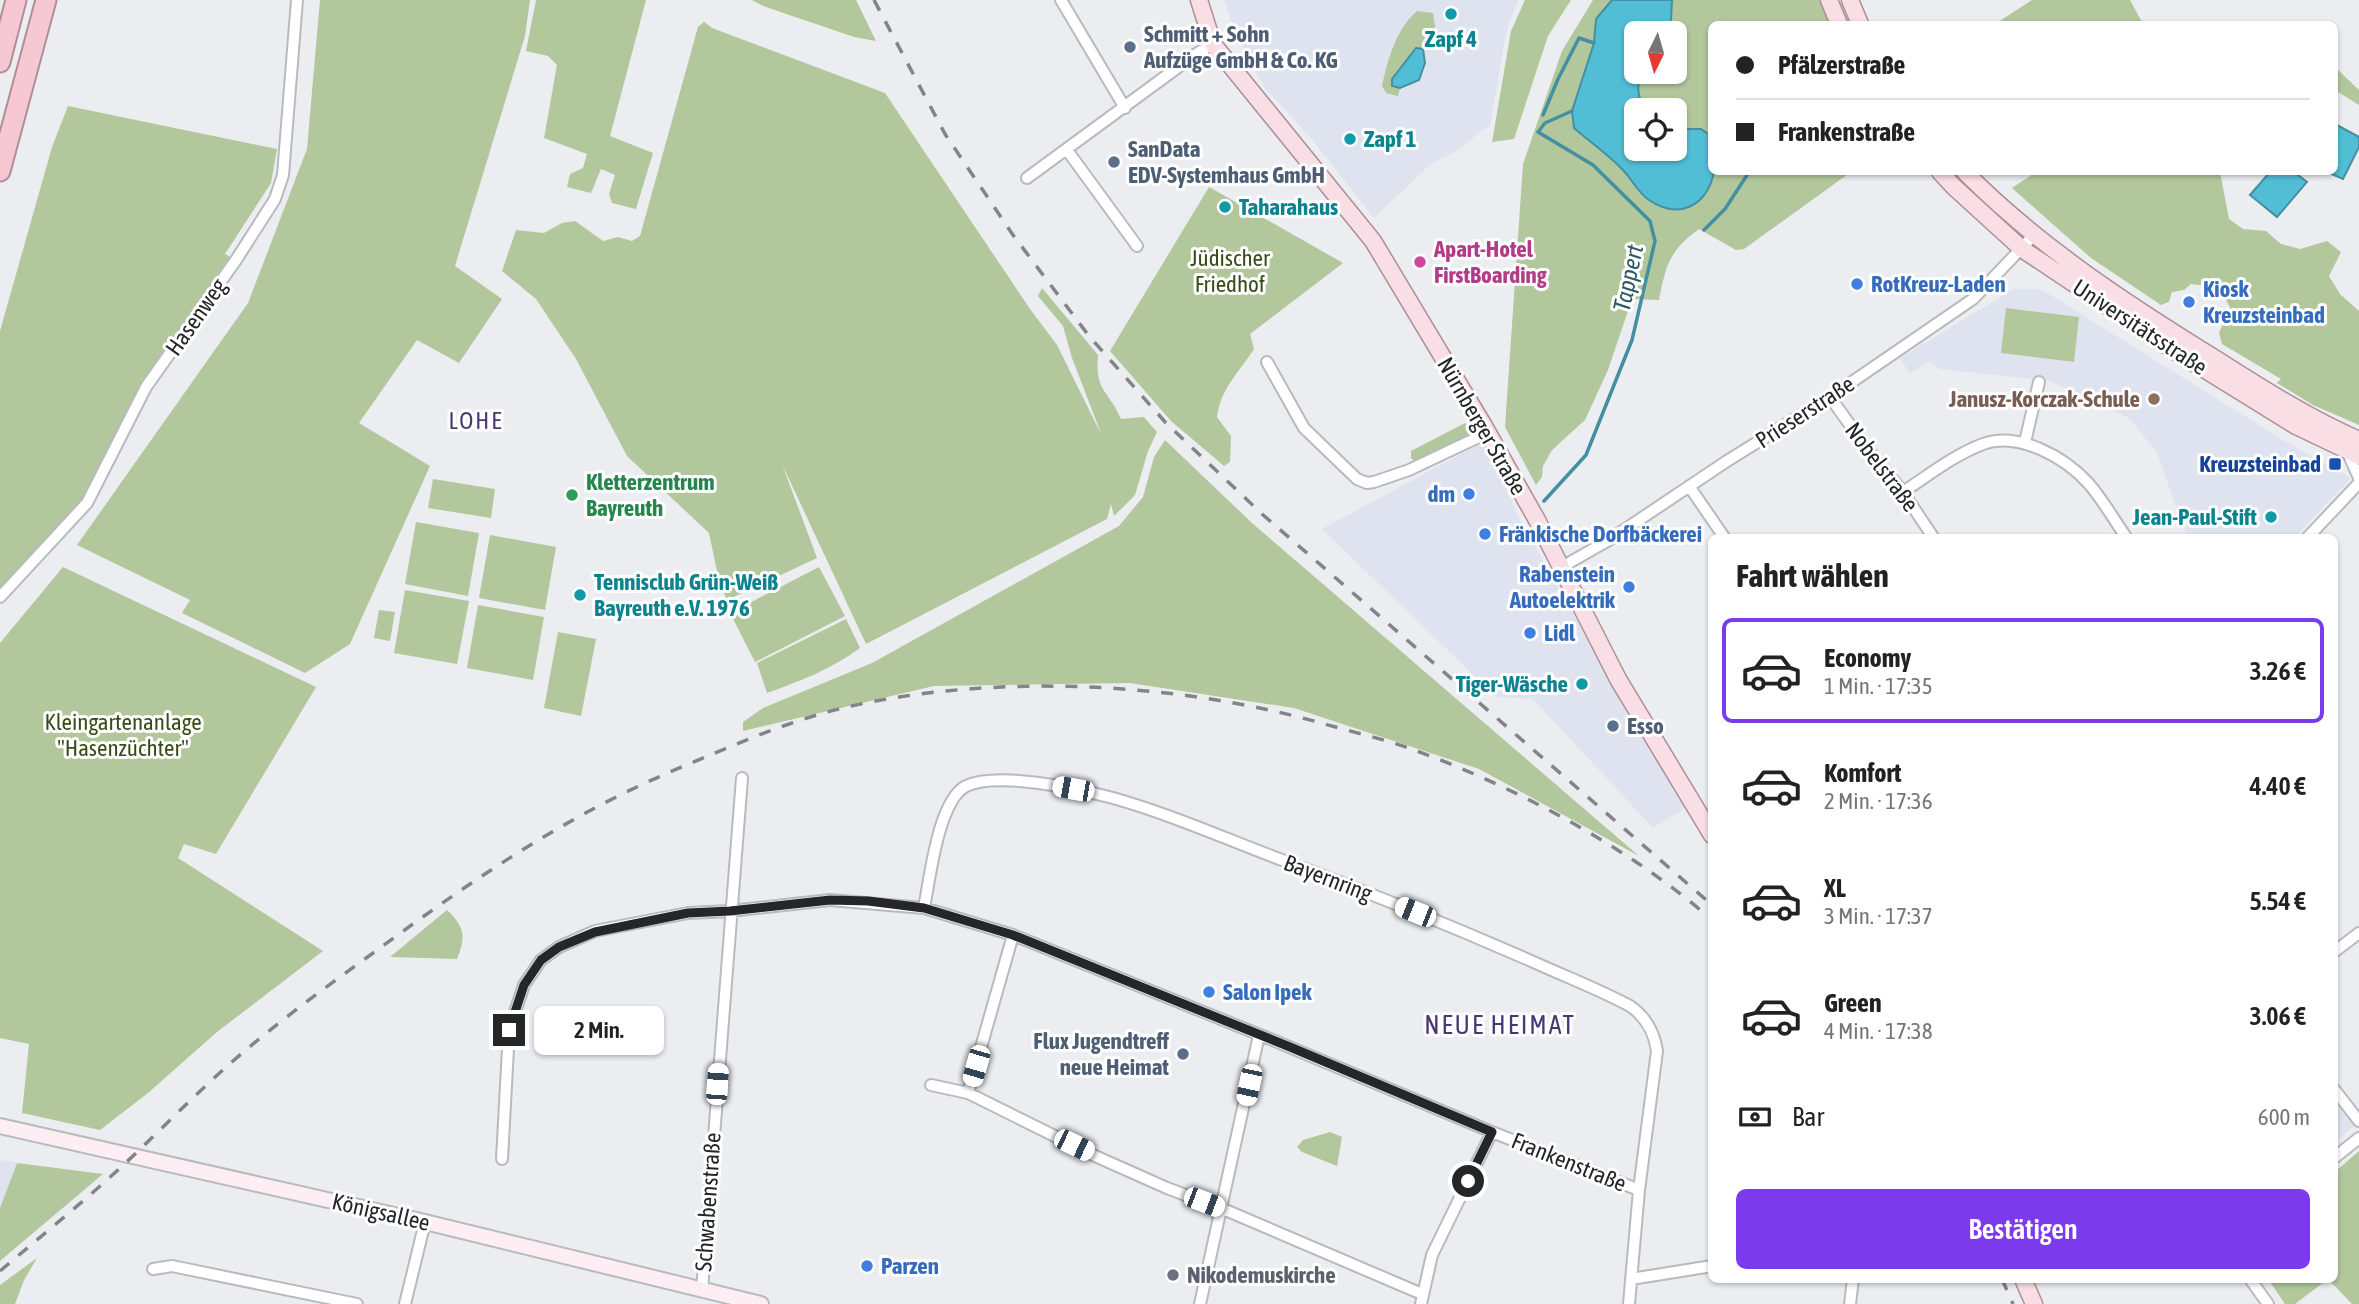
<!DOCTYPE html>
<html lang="de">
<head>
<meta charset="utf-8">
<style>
	:root { --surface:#fff; --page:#f2f2f2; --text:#222; --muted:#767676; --line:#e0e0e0; --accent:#7c3aed }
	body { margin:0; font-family:"Asap Condensed",sans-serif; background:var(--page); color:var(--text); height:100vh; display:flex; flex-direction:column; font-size:26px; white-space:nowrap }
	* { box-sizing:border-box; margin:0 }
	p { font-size:23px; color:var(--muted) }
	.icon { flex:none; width:38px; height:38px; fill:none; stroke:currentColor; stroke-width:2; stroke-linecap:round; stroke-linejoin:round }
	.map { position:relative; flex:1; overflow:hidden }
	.panel { position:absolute; left:1708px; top:534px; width:630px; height:749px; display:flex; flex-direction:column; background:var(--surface); border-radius:10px; box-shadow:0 2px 5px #0004 }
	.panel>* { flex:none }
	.guide { position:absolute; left:1708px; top:21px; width:630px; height:154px; border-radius:10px; box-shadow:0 2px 5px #0004; display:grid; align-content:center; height:154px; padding:0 28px; background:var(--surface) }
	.needle { width:46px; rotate:185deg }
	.controls { position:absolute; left:1624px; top:21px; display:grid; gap:14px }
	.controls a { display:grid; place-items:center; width:63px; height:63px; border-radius:10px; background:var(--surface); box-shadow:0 2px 5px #0004; font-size:35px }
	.end { position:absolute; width:32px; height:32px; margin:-16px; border:9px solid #252627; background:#fff; box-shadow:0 0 0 4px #fff }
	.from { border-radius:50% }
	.bubble { position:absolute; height:49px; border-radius:10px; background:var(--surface); box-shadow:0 2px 5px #0004; font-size:23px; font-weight:600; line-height:49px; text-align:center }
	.car { position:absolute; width:21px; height:42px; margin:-21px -10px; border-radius:9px; box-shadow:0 0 5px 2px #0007; background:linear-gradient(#fff 24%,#345 0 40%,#fff 0 76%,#345 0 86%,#fff 0) }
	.guide b { display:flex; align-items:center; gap:24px; height:66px; font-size:26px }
	.guide b+b { border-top:2px solid var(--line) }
	.guide i { width:18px; height:18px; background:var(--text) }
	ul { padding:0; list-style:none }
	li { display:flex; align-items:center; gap:21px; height:105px; margin:0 14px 10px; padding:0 14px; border:4px solid transparent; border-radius:10px }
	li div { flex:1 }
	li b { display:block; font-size:26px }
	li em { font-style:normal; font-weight:600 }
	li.on { border-color:var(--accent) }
	li>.icon { width:63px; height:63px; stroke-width:1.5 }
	h2 { padding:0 28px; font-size:32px; line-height:84px }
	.pay { display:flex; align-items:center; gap:18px; height:77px; padding:0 28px; font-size:26px }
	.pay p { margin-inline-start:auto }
	.action { display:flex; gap:14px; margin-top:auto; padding:14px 28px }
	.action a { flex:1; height:80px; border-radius:10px; background:var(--accent); color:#fff; font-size:28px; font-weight:600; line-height:80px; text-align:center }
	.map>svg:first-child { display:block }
</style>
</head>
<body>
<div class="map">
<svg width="2359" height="1304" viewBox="0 0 2359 1304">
	<rect width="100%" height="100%" fill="#ebedf1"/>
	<path fill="#dfe3ef" d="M 1224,0 L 1518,0 L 1506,33 L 1490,126 L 1482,130 L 1459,150 L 1432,163 L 1374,218 L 1311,138 L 1264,87 L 1235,31 Z
		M 2014,289 L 2041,289 L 2283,440 L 2351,478 L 2295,537 L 2187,537 L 2157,453 L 2129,418 L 2050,381 L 1940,369 L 1930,361 L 1910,374 L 1900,358 Z
		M 1485,441 L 1521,522 L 1685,808 L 1653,828 L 1533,699 L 1496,697 L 1322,529 Z
		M 2334,1096 L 2355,1126 L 2335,1141 L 2334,1141 Z
		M 0,1160 L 17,1163 L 0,1208 Z"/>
	<path fill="#b3c79c" d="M 320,0 L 530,0 L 525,36 L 455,266 L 502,299 L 459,363 L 417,340 L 359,423 L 430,466 L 350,644 L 305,673 L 182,613 L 190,600 L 77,545 L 248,303 L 307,149 Z
		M 536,0 L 646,0 L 610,136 L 653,153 L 636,209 L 612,203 L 609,194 L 615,175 L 601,169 L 591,193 L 567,187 L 570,174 L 583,168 L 587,154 L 544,138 L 557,65 L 548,56 L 526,51 Z
		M 752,0 L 856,0 L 876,41 L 854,37 L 763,6 Z
		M 1525,0 L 1571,0 L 1548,36 L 1514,139 L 1492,142 L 1511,31 Z
		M 1593,0 L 1612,0 L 1596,19 L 1594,43 L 1572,111 L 1574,128 L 1622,168 L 1649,200 L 1711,184 L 1714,172 L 1851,172 L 1744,249 L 1736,250 L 1699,229 C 1669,251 1666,265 1659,300 L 1632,299 L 1608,370 L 1585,420 L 1552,450 L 1543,466 L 1542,477 L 1536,485 L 1505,427 L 1523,164 L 1562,51 Z
		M 1672,0 L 1821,0 L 1832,24 L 1712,24 L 1711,136 L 1701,129 L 1675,129 L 1675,110 L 1646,110 C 1638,100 1635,83 1643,72 L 1675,72 L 1675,33 L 1665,33 L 1671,20 Z
		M 2032,0 L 2130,0 L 2143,24 L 1995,24 Z
		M 1417,11 L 1433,13 L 1436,33 L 1423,49 L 1416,48 L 1392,79 L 1392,86 L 1400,88 L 1398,96 L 1386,93 L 1382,86 C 1388,59 1396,29 1417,11 Z
		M 704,22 L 712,28 L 885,93 L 1030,309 L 1057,345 L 1102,436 L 1072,358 L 1063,326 L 1038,296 L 1042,288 L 1098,355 C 1095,393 1108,389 1121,419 L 1144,417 L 1157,432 L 1148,451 L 1135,495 L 1114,516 L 1111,504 L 1107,519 L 866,644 L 782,464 L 817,558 L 727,600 L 719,581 L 709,533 L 627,456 L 576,359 L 536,299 L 502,271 L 516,230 L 544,233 L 562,223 L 575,221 L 603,241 L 618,237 L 632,241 L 640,236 L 698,27 Z
		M 2334,66 L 2359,90 L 2359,105 L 2335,90 Z
		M 68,106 L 277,149 L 271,183 L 225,254 L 236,260 L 146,387 L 87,503 L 0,597 L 0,331 L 52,147 Z
		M 2036,172 L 2220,172 L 2229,219 L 2243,229 L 2266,231 L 2281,244 L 2300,249 L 2327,241 L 2341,252 L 2329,276 L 2340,294 L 2359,311 L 2359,425 L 2313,405 L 2277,383 L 2281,379 L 2222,344 L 2219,333 L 2230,307 L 2218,287 L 2191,284 L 2184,290 L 2172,292 L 2169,302 L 2161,305 L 2091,258 L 2012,188 Z
		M 1209,187 L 1343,263 L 1250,334 L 1254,349 C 1239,372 1220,390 1217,417 L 1231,436 L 1230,462 L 1224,466 L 1171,421 L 1110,351 Z
		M 2006,308 L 2079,317 L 2074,362 L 2001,353 Z
		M 1465,423 L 1471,429 L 1470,437 L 1416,463 L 1411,458 L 1411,451 Z
		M 1165,440 L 1252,523 L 1639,856 L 1479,769 L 1294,708 L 1130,683 L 934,686 L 743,731 L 743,722 L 763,708 L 872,663 L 1119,526 L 1143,497 L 1154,457 Z
		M 433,479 L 495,489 L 491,518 L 428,508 Z
		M 416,522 L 479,533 L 468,596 L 405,584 Z
		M 490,535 L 556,547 L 545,610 L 479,598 Z
		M 63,567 L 316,687 L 216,854 L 184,844 L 178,858 L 323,951 L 217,1032 L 148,1093 L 100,1130 L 22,1113 L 29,1044 L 0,1038 L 0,643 Z
		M 819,567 L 845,616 L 755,662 L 730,613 Z
		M 405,590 L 469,601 L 457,664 L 394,653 Z
		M 478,605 L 544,617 L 533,680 L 467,668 Z
		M 379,610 L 395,612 L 390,641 L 374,638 Z
		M 846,619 L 860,648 C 831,669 801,681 767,693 L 757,663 Z
		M 558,632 L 596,639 L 581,716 L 544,708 Z
		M 447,910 C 465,927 466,937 457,959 L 390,957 Z
		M 1330,1132 L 1342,1137 L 1337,1166 L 1302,1152 L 1297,1147 L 1303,1140 Z
		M 2359,1151 L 2359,1304 L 2352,1304 L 2328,1279 L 2295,1304 L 2285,1304 L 2268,1279 L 2334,1279 L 2335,1172 Z
		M 17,1163 L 103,1174 L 0,1261 L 0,1208 Z
		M 37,1258 L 24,1280 L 15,1304 L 0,1304 L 0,1285 Z"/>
	<path fill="#51bed6" stroke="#4490a2" stroke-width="2" d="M 1612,0 L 1672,0 L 1671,20 L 1665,33 L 1636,33 L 1636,72 L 1643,72 C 1635,83 1638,100 1646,110 L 1636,110 L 1636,149 L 1675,149 L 1675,129 L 1701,129 L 1711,136 L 1712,172 L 1714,172 C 1707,205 1680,221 1649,200 C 1637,192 1631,177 1620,167 C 1606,153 1589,141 1574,128 L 1572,111 L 1594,43 L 1596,19 Z
		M 1416,48 L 1423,49 L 1425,63 L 1419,80 L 1400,88 L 1392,86 L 1392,79 Z
		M 2335,124 L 2359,137 L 2359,147 L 2343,179 L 2327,172 L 2334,172 Z
		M 2270,172 L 2294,172 L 2307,182 L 2277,217 L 2250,195 Z"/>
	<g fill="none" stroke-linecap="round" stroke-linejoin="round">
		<path stroke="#4490a2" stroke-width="3.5" d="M 1543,115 L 1558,79 L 1579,38 L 1594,43
			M 1704,230 L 1725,209 L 1749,172
			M 1544,501 L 1586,455 L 1632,340 L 1655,241 L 1650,221 L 1593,165 L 1538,132 L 1545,123 L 1572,111"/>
		<g stroke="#b8babe" stroke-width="14">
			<path id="street" d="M 1061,0 L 1125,108
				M 1067,150 L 1137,246
				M 1027,178 L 1196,54 L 1213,44
				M 1267,362 L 1304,428 L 1357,479 L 1367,483 L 1374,482 L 1409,470 L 1487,433
				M 1830,397 L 1865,446 L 1903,492 L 1933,537
				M 2025,442 L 2039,382
				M 2347,451 L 2359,478
				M 1689,486 L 1724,537
				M 1903,492 C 1929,475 1954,455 1983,444 C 2018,431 2065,457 2089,484 C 2103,500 2114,520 2126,537
				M 2308,537 L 2359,483
				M 1560,568 L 1609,540 L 1727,461 L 1830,397 L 1973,299 L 2034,235
				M 0,597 L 87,503 L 146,387 L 236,260 L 275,199 L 283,175 L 297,0
				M 924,908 C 930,878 938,801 966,786 C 998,771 1079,789 1113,798 C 1170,814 1226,839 1282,860 C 1368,892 1454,927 1538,964 C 1569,978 1600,990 1630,1006 C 1646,1017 1654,1031 1657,1051 L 1639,1190 L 1629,1304
				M 2334,952 L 2359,933
				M 931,1085 L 968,1093 L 1095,1156 L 1167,1188 L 1223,1209 L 1422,1294
				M 2334,1089 L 2359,1121
				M 968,1093 L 1013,935
				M 2334,1158 L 2359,1138
				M 502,1159 L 509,1030 L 524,985 L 541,960 L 559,947 L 595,931 L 688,913 L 730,911 L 830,900 L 924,908 L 1013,935 L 1275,1041 L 1492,1132 L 1639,1190
				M 153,1269 L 172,1266 L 357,1304
				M 1631,1279 L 1712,1266
				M 2250,1279 L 2268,1304
				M 702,1290 L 742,778
				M 405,1304 L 425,1222
				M 1200,1304 L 1259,1035
				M 1421,1304 L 1432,1255 L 1492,1132
				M 1850,1304 L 1853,1279"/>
		</g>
		<g stroke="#b8babe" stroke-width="18">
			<path id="secondary" d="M 0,1126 L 425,1222 L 761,1304"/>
		</g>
		<g stroke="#ad8f97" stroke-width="19">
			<path id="primary" d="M 1199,0 L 1213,44 L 1373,241 L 1484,426 L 1537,520 L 1618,679 L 1712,835
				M 1829,0 L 1839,24
				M 1850,0 L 1860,24
				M 1940,172 L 1954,187 L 2022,249 L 2178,353 L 2296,426 L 2359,456
				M 1965,172 C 2038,246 2127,304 2216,359 C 2262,388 2308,418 2359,440
				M 2023,1279 L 2034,1304"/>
		</g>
		<g stroke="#ad8f97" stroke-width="23">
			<path id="highway" d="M 0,62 L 16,0
				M 0,171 L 46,0"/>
		</g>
		<use href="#street" stroke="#fff" stroke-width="10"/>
		<use href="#secondary" stroke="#fceef2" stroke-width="14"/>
		<use href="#primary" stroke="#fadee5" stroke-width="16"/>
		<use href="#highway" stroke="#f6c8d4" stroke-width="19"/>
		<path stroke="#828486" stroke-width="3.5" stroke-dasharray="12 12" stroke-linecap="butt" d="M 874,0 L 945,134 L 1013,235 L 1089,336 L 1166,423 L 1262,514 L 1712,905
			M 0,1271 C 40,1237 81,1204 119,1169 C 157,1134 193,1096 233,1061 C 279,1021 330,984 380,948 C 448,898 518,849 593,809 C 630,789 669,772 708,756 C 753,737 799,718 847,707 C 995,673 1176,682 1321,723 C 1349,731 1379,738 1406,747 C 1510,784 1628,846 1712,920
			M 2002,1279 L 2013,1304"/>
	</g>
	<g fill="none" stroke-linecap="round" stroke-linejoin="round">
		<path stroke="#252627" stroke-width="9" d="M 509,1030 L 524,985 L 541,960 L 559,947 L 595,932 L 688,913 L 730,911 L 830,900 L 868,901 L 924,908 L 1013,935 L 1290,1047 L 1492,1132 L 1468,1181"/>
	</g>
	<g fill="#0f9aa8" stroke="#fff" stroke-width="2.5">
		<circle cx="1451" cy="14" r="7"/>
		<circle cx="1350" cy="139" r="7"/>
		<circle cx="1225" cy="207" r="7"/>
		<circle cx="2271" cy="517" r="7"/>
		<circle cx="580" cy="595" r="7"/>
		<circle cx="1582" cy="684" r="7"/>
	</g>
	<g fill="#5c6f8a" stroke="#fff" stroke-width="2.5">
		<circle cx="1130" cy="47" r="7"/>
		<circle cx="1114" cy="162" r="7"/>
		<circle cx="1613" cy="726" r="7"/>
		<circle cx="1183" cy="1054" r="7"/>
	</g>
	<circle fill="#d1479c" stroke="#fff" stroke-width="2.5" cx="1420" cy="262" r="7"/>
	<g fill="#3f7fe0" stroke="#fff" stroke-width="2.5">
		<circle cx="1857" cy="284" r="7"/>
		<circle cx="2189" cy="302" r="7"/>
		<circle cx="1469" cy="494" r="7"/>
		<circle cx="1485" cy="534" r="7"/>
		<circle cx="1629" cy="587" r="7"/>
		<circle cx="1530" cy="633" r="7"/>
		<circle cx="1209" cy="992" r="7"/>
		<circle cx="867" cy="1266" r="7"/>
	</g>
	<circle fill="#8d6e63" stroke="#fff" stroke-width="2.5" cx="2154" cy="399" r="7"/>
	<rect fill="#1a4fb4" stroke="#fff" stroke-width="2.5" x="2328" y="457" width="14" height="14" rx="3.5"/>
	<circle fill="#2e9e5b" stroke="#fff" stroke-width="2.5" cx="572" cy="495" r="7"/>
	<circle fill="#6b7280" stroke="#fff" stroke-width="2.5" cx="1173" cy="1275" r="7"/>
	<g text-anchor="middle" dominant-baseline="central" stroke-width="6" stroke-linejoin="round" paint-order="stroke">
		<g font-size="23" font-weight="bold" fill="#4e5e75" stroke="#fff" text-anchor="start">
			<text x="1144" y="34">Schmitt + Sohn<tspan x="1144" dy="26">Aufzüge GmbH &amp; Co. KG</tspan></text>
			<text x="1128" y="149">SanData<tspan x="1128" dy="26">EDV-Systemhaus GmbH</tspan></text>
			<text x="1627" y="726">Esso</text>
			<text x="1169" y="1041" text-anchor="end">Flux Jugendtreff<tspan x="1169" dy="26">neue Heimat</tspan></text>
		</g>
		<g font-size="23" font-weight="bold" fill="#0d838f" stroke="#fff" text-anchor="start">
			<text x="1451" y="39" text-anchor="middle">Zapf 4</text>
			<text x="1364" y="139">Zapf 1</text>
			<text x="1239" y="207">Taharahaus</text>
			<text x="2257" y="517" text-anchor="end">Jean-Paul-Stift</text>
			<text x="594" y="582">Tennisclub Grün-Weiß<tspan x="594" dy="26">Bayreuth e.V. 1976</tspan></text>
			<text x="1568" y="684" text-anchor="end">Tiger-Wäsche</text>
		</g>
		<g font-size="23" font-weight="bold" fill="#b23c85" stroke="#fff" text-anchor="start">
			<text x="1434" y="249">Apart-Hotel<tspan x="1434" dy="26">FirstBoarding</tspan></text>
		</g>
		<g font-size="23" fill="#384c18" stroke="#fff">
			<text x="1230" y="258">Jüdischer<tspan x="1230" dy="26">Friedhof</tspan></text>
			<text x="123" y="722">Kleingartenanlage<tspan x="123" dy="26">"Hasenzüchter"</tspan></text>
		</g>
		<g font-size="23" font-weight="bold" fill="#366cbe" stroke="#fff" text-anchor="start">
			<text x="1871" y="284">RotKreuz-Laden</text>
			<text x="2203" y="289">Kiosk<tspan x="2203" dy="26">Kreuzsteinbad</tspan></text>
			<text x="1455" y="494" text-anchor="end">dm</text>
			<text x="1499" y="534">Fränkische Dorfbäckerei</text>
			<text x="1615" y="574" text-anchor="end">Rabenstein<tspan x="1615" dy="26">Autoelektrik</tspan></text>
			<text x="1544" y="633">Lidl</text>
			<text x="1223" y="992">Salon Ipek</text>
			<text x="881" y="1266">Parzen</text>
		</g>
		<g font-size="23" fill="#252627" stroke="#fff">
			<text transform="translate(196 317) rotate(-55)">Hasenweg</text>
			<text transform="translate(2140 327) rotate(33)">Universitätsstraße</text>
			<text transform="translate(1805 412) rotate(-33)">Prieserstraße</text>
			<text transform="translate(1482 426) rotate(60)">Nürnberger Straße</text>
			<text transform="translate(1882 467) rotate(53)">Nobelstraße</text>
			<text transform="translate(1328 878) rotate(21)">Bayernring</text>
			<text transform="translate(1569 1162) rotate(22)">Frankenstraße</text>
			<text transform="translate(708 1202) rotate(-86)">Schwabenstraße</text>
			<text transform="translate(381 1212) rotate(13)">Königsallee</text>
		</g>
		<g font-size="23" font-weight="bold" fill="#785e54" stroke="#fff" text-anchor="end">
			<text x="2140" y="399">Janusz-Korczak-Schule</text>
		</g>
		<g font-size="23" font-weight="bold" fill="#164399" stroke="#fff" text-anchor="end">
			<text x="2321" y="464">Kreuzsteinbad</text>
		</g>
		<g font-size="23" font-weight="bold" fill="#27864d" stroke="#fff" text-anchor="start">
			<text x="586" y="482">Kletterzentrum<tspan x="586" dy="26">Bayreuth</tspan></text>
		</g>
		<g font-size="23" font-weight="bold" fill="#5b616d" stroke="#fff" text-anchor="start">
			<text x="1187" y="1275">Nikodemuskirche</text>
		</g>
		<g font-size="24" font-style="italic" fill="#2c5a65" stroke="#fff">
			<text transform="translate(1628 278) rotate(-78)">Tappert</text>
		</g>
		<g font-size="24" letter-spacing="2" fill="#4a3875" stroke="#fff">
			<text x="476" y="420">LOHE</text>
		</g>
		<g font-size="26" letter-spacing="2" fill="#4a3875" stroke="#fff">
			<text x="1500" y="1025">NEUE HEIMAT</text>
		</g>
	</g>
</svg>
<div class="controls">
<a><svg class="needle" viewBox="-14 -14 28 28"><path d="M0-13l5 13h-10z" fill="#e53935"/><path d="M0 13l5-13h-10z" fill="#767676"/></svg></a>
<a><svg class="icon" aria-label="locate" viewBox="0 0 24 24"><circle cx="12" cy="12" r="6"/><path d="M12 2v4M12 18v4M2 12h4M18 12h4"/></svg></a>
</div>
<i class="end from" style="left:1468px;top:1181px"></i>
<i class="end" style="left:509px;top:1030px"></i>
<div class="bubble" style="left:534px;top:1006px;width:130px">2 Min.</div>
<i class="car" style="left:1073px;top:789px;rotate:280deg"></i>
<i class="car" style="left:1415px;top:912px;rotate:292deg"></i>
<i class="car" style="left:976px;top:1066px;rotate:196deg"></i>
<i class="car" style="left:717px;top:1084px;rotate:4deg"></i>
<i class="car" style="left:1249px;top:1085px;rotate:192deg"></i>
<i class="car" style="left:1074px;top:1145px;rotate:116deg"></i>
<i class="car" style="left:1204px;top:1202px;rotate:111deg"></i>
<div class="guide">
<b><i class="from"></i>Pfälzerstraße</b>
<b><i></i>Frankenstraße</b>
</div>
<section class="panel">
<h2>Fahrt wählen</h2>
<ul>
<li class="on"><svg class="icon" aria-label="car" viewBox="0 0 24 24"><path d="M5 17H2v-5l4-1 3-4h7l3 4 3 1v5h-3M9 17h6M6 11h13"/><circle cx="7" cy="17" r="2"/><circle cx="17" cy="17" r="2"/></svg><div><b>Economy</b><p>1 Min. · 17:35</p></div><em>3.26 €</em></li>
<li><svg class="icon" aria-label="car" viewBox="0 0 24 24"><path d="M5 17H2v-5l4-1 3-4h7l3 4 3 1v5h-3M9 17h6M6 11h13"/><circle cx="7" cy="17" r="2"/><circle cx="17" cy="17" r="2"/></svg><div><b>Komfort</b><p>2 Min. · 17:36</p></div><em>4.40 €</em></li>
<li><svg class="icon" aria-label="car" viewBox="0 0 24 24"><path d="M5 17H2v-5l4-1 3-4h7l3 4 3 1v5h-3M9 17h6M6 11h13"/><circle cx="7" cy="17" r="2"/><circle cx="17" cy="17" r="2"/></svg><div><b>XL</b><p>3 Min. · 17:37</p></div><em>5.54 €</em></li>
<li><svg class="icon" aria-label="car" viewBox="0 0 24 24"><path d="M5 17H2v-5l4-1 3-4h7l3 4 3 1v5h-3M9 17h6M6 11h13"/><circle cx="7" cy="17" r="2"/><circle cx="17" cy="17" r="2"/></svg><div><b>Green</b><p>4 Min. · 17:38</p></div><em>3.06 €</em></li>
</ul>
<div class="pay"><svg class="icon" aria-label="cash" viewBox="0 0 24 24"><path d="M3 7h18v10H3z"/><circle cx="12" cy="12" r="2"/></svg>Bar<p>600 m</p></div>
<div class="action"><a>Bestätigen</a></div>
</section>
</div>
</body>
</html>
